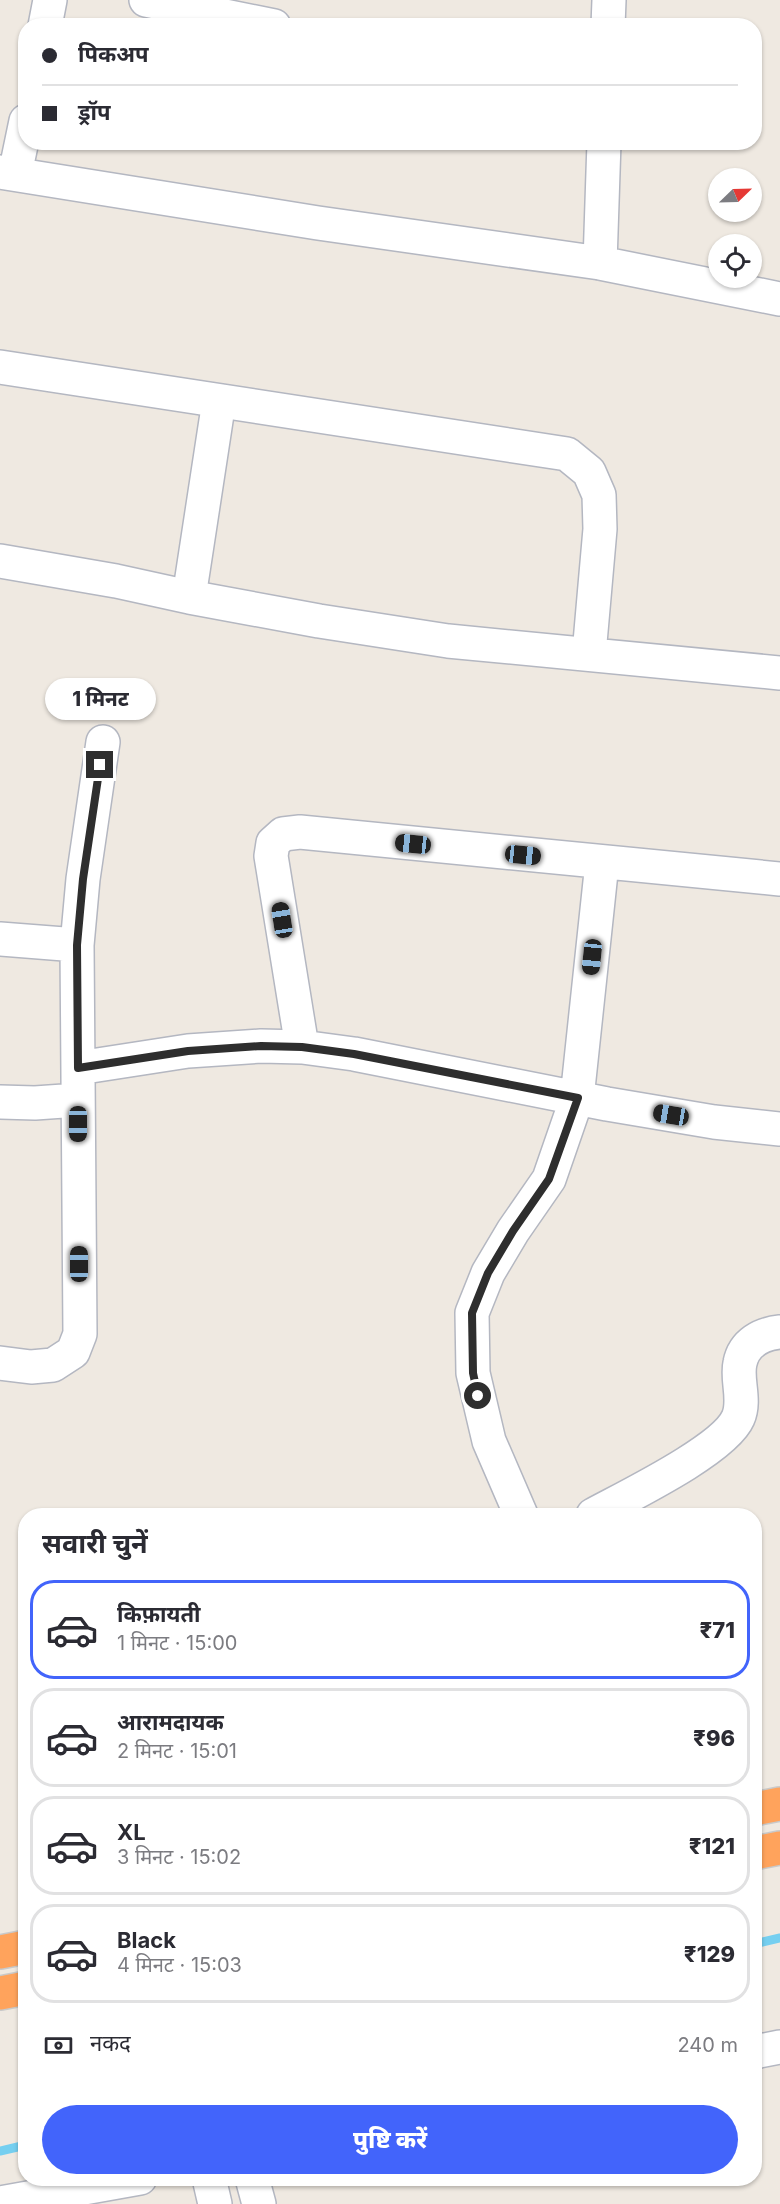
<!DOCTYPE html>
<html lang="hi">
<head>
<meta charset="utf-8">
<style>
	:root { --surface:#fff; --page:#f7f7f7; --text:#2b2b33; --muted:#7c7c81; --line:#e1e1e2; --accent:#4264fb }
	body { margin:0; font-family:Inter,"Noto Sans Devanagari",sans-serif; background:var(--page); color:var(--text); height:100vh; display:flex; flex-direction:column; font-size:22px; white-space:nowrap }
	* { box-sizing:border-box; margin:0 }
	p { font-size:20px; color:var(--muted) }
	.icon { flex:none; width:33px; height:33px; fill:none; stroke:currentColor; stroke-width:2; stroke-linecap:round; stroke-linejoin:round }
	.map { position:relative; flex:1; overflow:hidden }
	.sheet { position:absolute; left:18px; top:1508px; width:744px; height:678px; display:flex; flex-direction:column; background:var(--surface); border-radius:24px; box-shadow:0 2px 4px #0004 }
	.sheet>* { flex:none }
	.guide { position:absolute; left:18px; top:18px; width:744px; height:132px; border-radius:24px; box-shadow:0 2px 4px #0004; display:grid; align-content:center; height:132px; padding:0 24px; background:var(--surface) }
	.needle { width:39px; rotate:67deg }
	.tools { position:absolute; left:708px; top:168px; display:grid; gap:12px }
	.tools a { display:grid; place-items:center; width:54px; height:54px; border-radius:50%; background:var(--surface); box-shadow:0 2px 4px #0004; font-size:30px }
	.end { position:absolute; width:27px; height:27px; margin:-14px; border:8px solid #2e2e2e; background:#fff; box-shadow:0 0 0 3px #fff }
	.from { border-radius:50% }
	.bubble { position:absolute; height:42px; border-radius:21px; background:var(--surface); box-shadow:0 2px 4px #0004; font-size:20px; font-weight:800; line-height:42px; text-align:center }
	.car { position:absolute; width:18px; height:36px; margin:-18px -9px; border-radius:8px; box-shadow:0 0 4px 2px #0007; background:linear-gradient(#222 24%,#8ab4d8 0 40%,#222 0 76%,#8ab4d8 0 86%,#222 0) }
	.guide b { display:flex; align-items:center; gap:21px; height:57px; font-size:22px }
	.guide b+b { border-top:2px solid var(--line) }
	.guide i { width:15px; height:15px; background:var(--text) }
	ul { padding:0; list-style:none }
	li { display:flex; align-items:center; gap:18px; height:99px; margin:0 12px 9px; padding:0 12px; border:3px solid var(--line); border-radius:24px }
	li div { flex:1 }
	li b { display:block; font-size:22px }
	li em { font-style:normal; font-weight:800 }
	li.active { border-color:var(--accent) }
	li>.icon { width:54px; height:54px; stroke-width:1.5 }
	h2 { padding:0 24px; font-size:27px; line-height:72px }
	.pay { display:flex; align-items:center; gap:15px; height:66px; padding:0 24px; font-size:22px }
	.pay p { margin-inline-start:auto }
	.primary-button { display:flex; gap:12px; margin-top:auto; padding:12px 24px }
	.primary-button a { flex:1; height:69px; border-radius:36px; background:var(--accent); color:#fff; font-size:24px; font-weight:800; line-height:69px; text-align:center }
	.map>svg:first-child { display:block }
</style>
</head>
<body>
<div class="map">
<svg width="780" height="2204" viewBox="0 0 780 2204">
	<rect width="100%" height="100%" fill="#efe9e1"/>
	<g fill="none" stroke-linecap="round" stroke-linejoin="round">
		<path stroke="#75cff0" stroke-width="9" d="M 754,1944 L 780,1938
			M 0,2151 L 26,2145"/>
		<g stroke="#b4b7c1" stroke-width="36">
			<path id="minor" d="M 146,0 L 274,26
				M 45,26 L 50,0
				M 608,26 L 609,0
				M 0,172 L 318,223 L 600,263 L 780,299
				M 15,174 L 26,121
				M 600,263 L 604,142
				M 0,367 L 567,454 L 589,472 L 599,495 L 600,529 L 589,654
				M 0,561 L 116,581 L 189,597 L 319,621 L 448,641 L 780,673
				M 189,597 L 219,401
				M 0,939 L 77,945
				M 302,1047 L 271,856 L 273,843 L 283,834 L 300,832 L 780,879
				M 78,1068 L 188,1051 L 261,1046 L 302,1047 L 354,1054 L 607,1104 L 714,1122 L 780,1129
				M 0,1102 L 35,1103 L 78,1100
				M 0,1363 L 31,1367 L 53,1365 L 73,1352 L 80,1334 L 77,945 L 83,879 L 103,742
				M 521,1515 L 489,1441 L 473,1373 L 472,1313 L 488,1273 L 513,1231 L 549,1179 L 577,1098 L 602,863
				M 593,1515 C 626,1497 724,1450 738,1418 C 746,1400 736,1380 740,1363 C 744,1343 761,1334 780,1332
				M 754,2052 L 780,2047
				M 209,2178 L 215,2204
				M 252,2178 L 259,2204
				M 0,2203 L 140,2178"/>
		</g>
		<g stroke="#c9c9c9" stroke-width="36">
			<path id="highway" d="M 754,1809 L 780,1804
				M 754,1853 L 780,1848
				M 0,1952 L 26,1947
				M 0,1993 L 26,1988"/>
		</g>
		<use href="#minor" stroke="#fff" stroke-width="33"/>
		<use href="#highway" stroke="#ffa35c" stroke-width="33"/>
	</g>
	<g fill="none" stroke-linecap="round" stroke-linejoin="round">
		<path stroke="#2e2e2e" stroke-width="8" d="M 100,765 L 83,879 L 77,945 L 78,1068 L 188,1051 L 261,1046 L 302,1047 L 354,1054 L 578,1098 L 549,1179 L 513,1231 L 488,1273 L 472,1313 L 473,1373 L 478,1396"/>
	</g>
</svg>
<div class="tools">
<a><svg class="needle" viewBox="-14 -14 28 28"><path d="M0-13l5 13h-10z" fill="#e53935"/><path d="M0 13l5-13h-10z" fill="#7c7c81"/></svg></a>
<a><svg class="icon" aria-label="locate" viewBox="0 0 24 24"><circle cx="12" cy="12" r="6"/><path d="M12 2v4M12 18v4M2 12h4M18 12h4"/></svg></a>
</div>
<i class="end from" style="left:478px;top:1396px"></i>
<i class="end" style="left:100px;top:765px"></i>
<div class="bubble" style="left:45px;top:678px;width:111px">1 मिनट</div>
<i class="car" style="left:413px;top:844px;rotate:276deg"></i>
<i class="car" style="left:523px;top:855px;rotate:96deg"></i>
<i class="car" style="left:282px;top:920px;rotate:351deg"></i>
<i class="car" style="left:592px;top:957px;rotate:186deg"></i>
<i class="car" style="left:671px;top:1115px;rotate:280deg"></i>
<i class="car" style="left:78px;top:1124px;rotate:180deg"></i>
<i class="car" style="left:79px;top:1264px;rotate:0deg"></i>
<div class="guide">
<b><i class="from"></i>पिकअप</b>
<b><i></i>ड्रॉप</b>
</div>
<section class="sheet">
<h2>सवारी चुनें</h2>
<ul>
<li class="active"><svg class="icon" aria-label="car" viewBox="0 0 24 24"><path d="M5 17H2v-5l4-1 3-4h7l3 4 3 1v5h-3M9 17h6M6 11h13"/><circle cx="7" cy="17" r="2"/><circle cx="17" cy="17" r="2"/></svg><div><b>किफ़ायती</b><p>1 मिनट · 15:00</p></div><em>₹71</em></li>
<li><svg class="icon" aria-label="car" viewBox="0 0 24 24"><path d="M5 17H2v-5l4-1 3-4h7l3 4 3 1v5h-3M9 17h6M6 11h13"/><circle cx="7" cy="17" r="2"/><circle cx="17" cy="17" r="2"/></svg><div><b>आरामदायक</b><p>2 मिनट · 15:01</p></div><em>₹96</em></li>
<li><svg class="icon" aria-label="car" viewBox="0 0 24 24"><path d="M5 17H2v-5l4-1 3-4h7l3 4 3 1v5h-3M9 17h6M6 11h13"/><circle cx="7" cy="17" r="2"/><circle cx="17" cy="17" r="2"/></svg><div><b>XL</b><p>3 मिनट · 15:02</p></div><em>₹121</em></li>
<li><svg class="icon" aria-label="car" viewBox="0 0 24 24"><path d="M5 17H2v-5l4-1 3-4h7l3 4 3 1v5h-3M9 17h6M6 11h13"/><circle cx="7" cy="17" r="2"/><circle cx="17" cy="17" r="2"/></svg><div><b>Black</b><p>4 मिनट · 15:03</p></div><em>₹129</em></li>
</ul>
<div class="pay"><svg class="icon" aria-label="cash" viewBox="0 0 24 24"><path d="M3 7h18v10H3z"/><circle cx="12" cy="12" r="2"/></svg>नकद<p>240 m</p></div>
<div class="primary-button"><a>पुष्टि करें</a></div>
</section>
</div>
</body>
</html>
